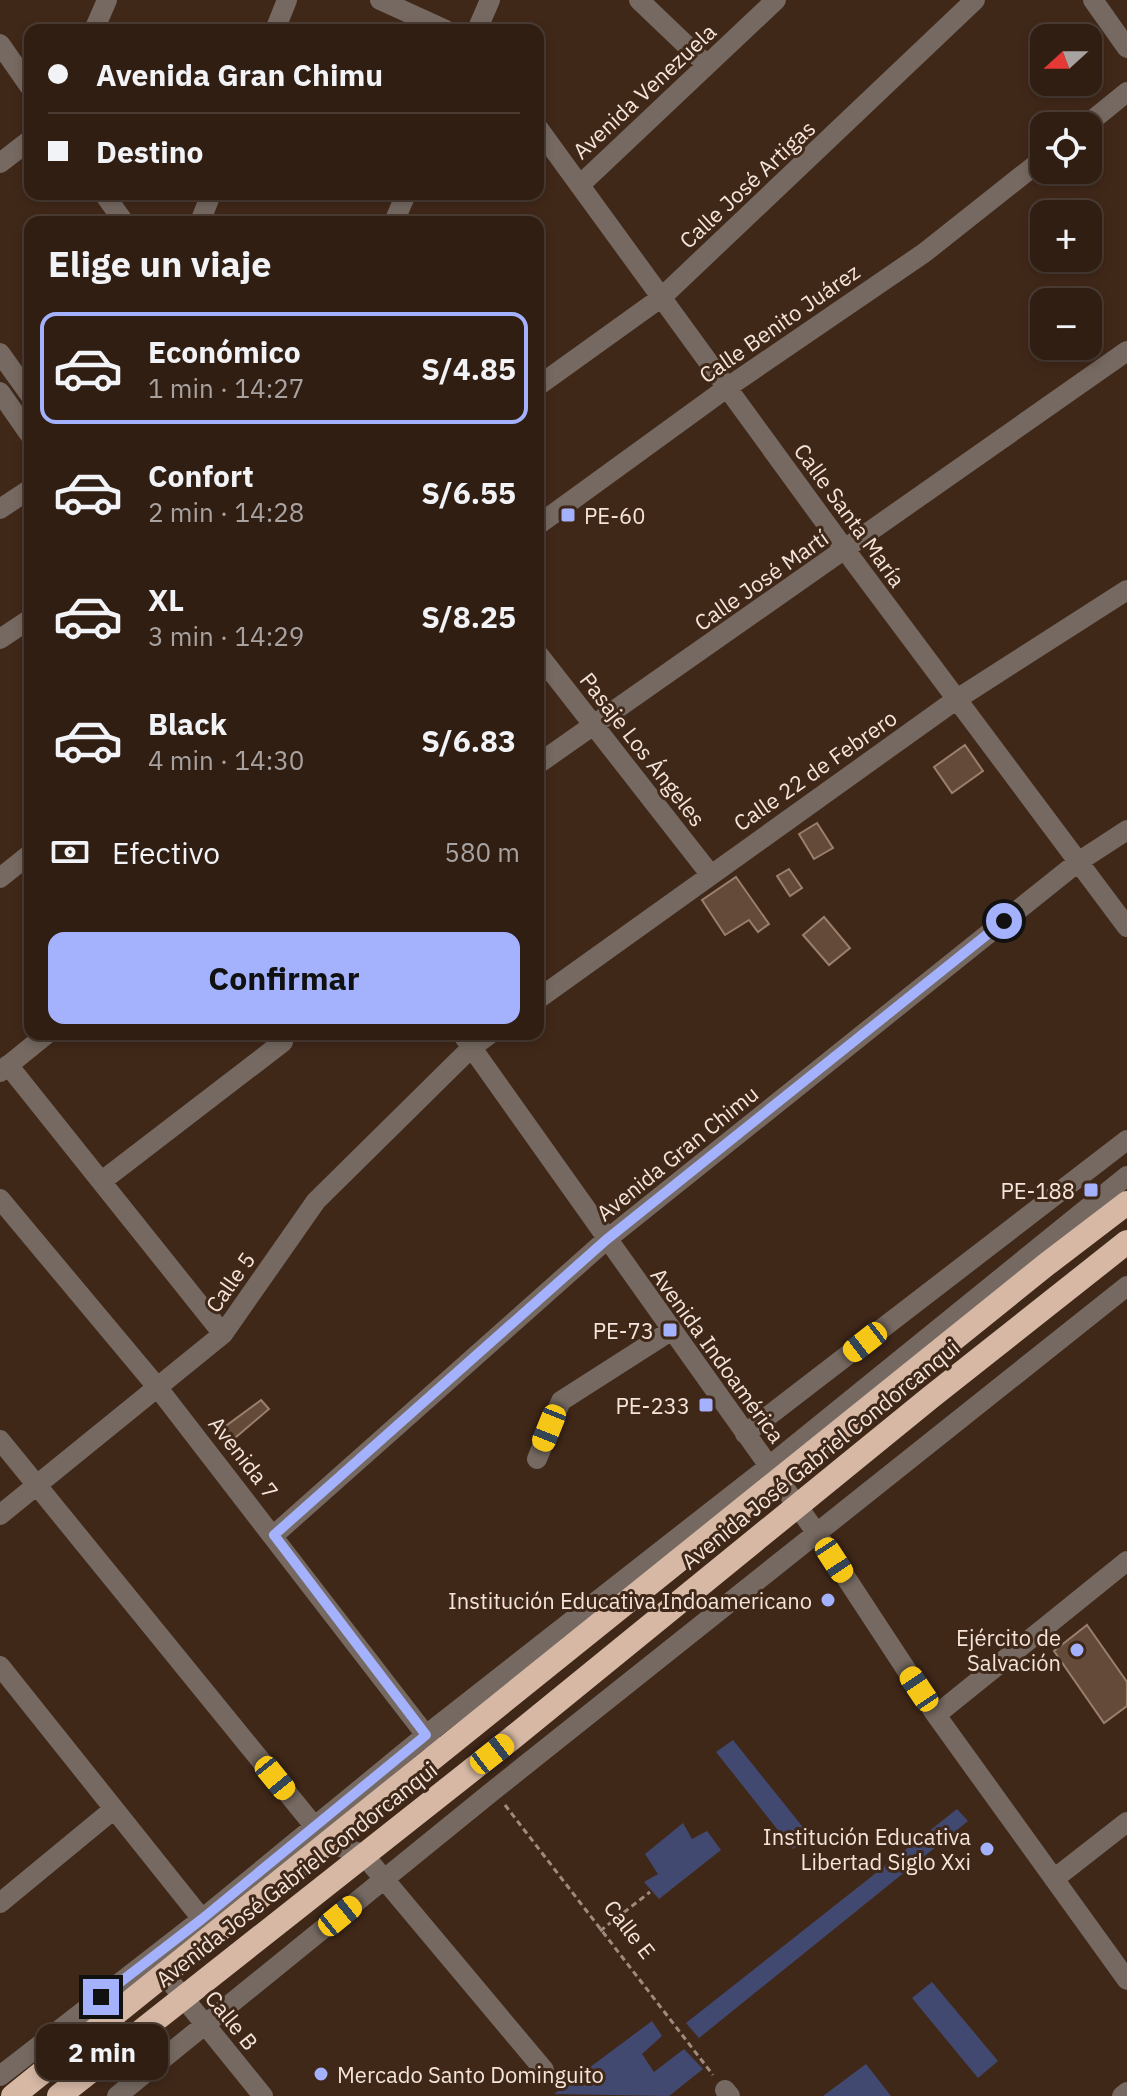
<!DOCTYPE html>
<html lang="es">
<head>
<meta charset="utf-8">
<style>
	:root { --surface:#301e13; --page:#3c2b21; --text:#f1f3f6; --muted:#a8a2a0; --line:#4b3c33; --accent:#a4b1fc }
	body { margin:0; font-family:"IBM Plex Sans",sans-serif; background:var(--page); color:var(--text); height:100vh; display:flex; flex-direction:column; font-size:30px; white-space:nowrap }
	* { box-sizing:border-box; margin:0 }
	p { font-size:26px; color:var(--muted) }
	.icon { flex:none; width:44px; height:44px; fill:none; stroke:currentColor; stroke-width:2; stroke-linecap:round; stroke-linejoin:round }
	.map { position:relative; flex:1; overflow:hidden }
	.side { position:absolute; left:24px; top:216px; width:520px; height:824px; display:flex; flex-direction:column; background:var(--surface); border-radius:16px; box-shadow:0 4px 12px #0003,0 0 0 2px var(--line) }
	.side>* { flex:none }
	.hud { position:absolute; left:24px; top:24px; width:520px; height:176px; border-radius:16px; box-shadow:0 4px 12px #0003,0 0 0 2px var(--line); display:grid; align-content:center; height:176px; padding:0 24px; background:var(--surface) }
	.needle { width:52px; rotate:249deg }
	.controls { position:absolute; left:1030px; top:24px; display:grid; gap:16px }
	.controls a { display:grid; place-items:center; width:72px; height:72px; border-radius:16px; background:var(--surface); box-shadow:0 4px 12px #0003,0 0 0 2px var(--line); font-size:40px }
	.end { position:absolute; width:36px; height:36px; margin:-18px; border:10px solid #a4b1fc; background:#111; box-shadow:0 0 0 4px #111 }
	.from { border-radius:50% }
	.bubble { position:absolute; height:56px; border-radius:16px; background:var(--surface); box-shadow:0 4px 12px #0003,0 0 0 2px var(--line); font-size:26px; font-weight:700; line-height:56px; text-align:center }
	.car { position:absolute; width:24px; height:48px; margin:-24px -12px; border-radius:10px; box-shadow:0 0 6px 2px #0007; background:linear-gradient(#f5c518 24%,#345 0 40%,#f5c518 0 76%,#345 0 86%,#f5c518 0) }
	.hud b { display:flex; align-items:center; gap:28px; height:76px; font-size:30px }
	.hud b+b { border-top:2px solid var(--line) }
	.hud i { width:20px; height:20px; background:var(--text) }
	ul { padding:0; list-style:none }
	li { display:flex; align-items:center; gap:24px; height:112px; margin:0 16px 12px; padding:0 8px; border:4px solid transparent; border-radius:16px }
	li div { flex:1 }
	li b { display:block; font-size:30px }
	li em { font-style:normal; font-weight:700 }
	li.on { border-color:var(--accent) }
	li>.icon { width:72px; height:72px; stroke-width:1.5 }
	h2 { padding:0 24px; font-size:36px; line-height:96px }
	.pay { display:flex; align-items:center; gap:20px; height:88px; padding:0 24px; font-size:30px }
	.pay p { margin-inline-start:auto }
	.primary-button { display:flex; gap:16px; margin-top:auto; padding:16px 24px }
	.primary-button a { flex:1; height:92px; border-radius:16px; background:var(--accent); color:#111; font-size:32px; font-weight:700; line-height:92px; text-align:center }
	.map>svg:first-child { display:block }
</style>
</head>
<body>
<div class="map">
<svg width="1127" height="2096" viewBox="0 0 1127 2096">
	<rect width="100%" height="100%" fill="#402819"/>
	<path fill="#424971" d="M 733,1740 L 810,1836 L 793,1849 L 716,1752 Z
		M 957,1809 L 968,1821 L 699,2038 L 686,2023 Z
		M 683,1823 L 692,1839 L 707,1831 L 721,1850 L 659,1899 L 644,1882 L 658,1874 L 645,1854 Z
		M 932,1982 L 998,2061 L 978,2078 L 912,1998 Z
		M 652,2021 L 662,2036 L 642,2054 L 654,2072 L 684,2049 L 703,2069 L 669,2096 L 554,2094 Z
		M 866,2064 L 891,2096 L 823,2096 Z"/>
	<path fill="#634a39" stroke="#9b7f6d" stroke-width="2" d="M 965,745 L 983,771 L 952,793 L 934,767 Z
		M 817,823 L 833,848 L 814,859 L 799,834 Z
		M 789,869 L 802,888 L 790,896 L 777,876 Z
		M 736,877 L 769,924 L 758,932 L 749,920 L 725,935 L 702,900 Z
		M 824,917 L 850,948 L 829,965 L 803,935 Z
		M 261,1400 L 269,1409 L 229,1443 L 219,1431 Z
		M 1087,1625 L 1127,1682 L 1127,1706 L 1104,1723 L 1054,1651 Z"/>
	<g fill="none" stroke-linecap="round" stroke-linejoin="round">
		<path stroke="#9e8b7e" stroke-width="3" stroke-dasharray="6 4" stroke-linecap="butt" d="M 505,1805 L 713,2075
			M 600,1931 L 650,1892"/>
		<path stroke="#756961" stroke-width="20" d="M 380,0 L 446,30
			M 639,0 L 707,65
			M 1093,0 L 1127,48
			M 94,30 L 107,0
			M 275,30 L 287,0
			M 477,30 L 490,0
			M 0,44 L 30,87
			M 1085,126 L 1127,92
			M 538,128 L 846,551 L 1127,927
			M 0,163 L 30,140
			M 581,184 L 776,0
			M 104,194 L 124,222
			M 200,222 L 211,194
			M 394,222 L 406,194
			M 0,353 L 30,395
			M 538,386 L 662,297 L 975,0
			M 0,392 L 30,435
			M 0,509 L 30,489
			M 538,525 L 728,387 L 924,253 L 1044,158
			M 0,639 L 30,619
			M 538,654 L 710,874
			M 538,764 L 1127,351
			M 0,878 L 30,854
			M 538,999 L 957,699 L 1127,590
			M 462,1034 L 818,1535 L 936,1715 L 1127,1980
			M 8,1065 L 223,1334
			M 0,1072 L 47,1034
			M 102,1181 L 283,1042
			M 0,1199 L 158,1388 L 432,1743
			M 745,1434 L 1127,1140
			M 0,1440 L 328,1843 L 363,1854 L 544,2070
			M 537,1459 L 561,1401 L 672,1330
			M 0,1515 L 223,1334 L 316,1201 L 471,1048 L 490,1034
			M 274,1535 L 606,1240 L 1078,862 L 1127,830
			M 0,1666 L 210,1929
			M 936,1715 L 1127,1561
			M 1054,1879 L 1127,1822
			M 0,1903 L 114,1809
			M 165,1975 L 263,2096
			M 0,2076 L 202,1919 L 426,1735 L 768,1467 L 1127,1176
			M 725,2090 L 730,2096
			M 117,2096 L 494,1790 L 1127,1286
			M 1122,2096 L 1127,2092"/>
		<path stroke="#d6b8a5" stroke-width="24" d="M 13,2096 L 1047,1264 L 1127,1203
			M 59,2096 L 511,1739 L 931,1397 L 1127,1242"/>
	</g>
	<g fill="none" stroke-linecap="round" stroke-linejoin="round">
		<path stroke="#a4b1fc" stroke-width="10" d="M 101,1997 L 202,1919 L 426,1735 L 274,1535 L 606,1240 L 1004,921"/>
	</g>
	<g fill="#a4b1fc" stroke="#402819" stroke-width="3">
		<rect x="560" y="507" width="16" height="16" rx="4"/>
		<rect x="1083" y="1182" width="16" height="16" rx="4"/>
		<rect x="662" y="1322" width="16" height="16" rx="4"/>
		<rect x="698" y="1397" width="16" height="16" rx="4"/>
		<circle cx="828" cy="1600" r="8"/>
		<circle cx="1077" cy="1650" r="8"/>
		<circle cx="987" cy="1849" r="8"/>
		<circle cx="321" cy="2074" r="8"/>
	</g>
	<g text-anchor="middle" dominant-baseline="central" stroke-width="6" stroke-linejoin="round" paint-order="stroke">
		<g font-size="22" fill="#f4e4da" stroke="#402819">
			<text transform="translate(644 91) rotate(-43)">Avenida Venezuela</text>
			<text transform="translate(747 184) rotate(-43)">Calle José Artigas</text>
			<text transform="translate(779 323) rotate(-35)">Calle Benito Juárez</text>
			<text transform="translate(850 515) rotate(54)">Calle Santa María</text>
			<text transform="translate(761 580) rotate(-35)">Calle José Martí</text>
			<text transform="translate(643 749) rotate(52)">Pasaje Los Ángeles</text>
			<text transform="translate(815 770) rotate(-35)">Calle 22 de Febrero</text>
			<text transform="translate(677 1153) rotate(-39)">Avenida Gran Chimu</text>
			<text transform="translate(230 1282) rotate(-55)">Calle 5</text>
			<text transform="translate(718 1355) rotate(54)">Avenida Indoamérica</text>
			<text transform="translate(820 1454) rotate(-39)">Avenida José Gabriel Condorcanqui</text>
			<text transform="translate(244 1457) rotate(52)">Avenida 7</text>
			<text transform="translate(296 1874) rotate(-38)">Avenida José Gabriel Condorcanqui</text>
			<text transform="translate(630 1929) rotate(52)">Calle E</text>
			<text transform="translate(232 2020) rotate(51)">Calle B</text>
		</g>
		<g font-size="22" fill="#f4e4da" stroke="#402819" text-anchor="end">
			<text x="584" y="515" text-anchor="start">PE-60</text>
			<text x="1075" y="1190">PE-188</text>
			<text x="654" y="1330">PE-73</text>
			<text x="690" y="1405">PE-233</text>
			<text x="812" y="1600">Institución Educativa Indoamericano</text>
			<text x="1061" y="1637">Ejército de<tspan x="1061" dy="25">Salvación</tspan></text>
			<text x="971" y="1836">Institución Educativa<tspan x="971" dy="25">Libertad Siglo Xxi</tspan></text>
			<text x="337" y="2074" text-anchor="start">Mercado Santo Dominguito</text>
		</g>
	</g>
</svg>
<div class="controls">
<a><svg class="needle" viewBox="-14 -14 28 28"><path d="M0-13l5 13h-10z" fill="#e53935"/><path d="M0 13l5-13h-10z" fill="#a8a2a0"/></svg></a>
<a><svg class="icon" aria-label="locate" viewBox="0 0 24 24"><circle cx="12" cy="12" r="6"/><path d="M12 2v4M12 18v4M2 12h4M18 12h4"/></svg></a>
<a>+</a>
<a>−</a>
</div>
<i class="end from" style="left:1004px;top:921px"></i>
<i class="end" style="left:101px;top:1997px"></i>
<div class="bubble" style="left:36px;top:2024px;width:132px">2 min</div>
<i class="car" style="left:865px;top:1342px;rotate:232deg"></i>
<i class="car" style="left:549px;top:1428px;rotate:202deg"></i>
<i class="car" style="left:834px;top:1560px;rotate:147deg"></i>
<i class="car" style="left:919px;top:1689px;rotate:326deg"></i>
<i class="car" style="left:492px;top:1754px;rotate:52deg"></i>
<i class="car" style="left:275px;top:1778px;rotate:141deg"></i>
<i class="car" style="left:340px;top:1916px;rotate:51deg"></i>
<div class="hud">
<b><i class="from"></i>Avenida Gran Chimu</b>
<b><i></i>Destino</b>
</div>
<section class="side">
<h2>Elige un viaje</h2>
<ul>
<li class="on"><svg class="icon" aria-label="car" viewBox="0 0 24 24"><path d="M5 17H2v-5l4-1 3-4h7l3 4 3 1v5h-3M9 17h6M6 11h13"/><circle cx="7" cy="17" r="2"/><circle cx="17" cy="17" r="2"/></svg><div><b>Económico</b><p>1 min · 14:27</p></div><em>S/4.85</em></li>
<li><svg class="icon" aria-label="car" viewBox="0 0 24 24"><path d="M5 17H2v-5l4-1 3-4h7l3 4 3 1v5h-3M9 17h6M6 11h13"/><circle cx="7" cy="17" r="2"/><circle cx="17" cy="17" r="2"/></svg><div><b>Confort</b><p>2 min · 14:28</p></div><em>S/6.55</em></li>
<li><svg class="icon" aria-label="car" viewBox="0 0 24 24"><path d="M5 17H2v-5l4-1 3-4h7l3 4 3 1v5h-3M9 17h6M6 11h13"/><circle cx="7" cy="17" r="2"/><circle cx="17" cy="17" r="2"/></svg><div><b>XL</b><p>3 min · 14:29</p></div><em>S/8.25</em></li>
<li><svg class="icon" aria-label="car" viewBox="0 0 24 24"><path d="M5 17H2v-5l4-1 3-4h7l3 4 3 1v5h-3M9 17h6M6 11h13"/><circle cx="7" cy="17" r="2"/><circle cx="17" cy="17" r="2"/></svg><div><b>Black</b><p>4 min · 14:30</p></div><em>S/6.83</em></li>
</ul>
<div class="pay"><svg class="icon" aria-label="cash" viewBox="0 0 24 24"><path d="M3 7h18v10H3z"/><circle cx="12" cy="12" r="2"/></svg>Efectivo<p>580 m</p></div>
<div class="primary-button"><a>Confirmar</a></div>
</section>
</div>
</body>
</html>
